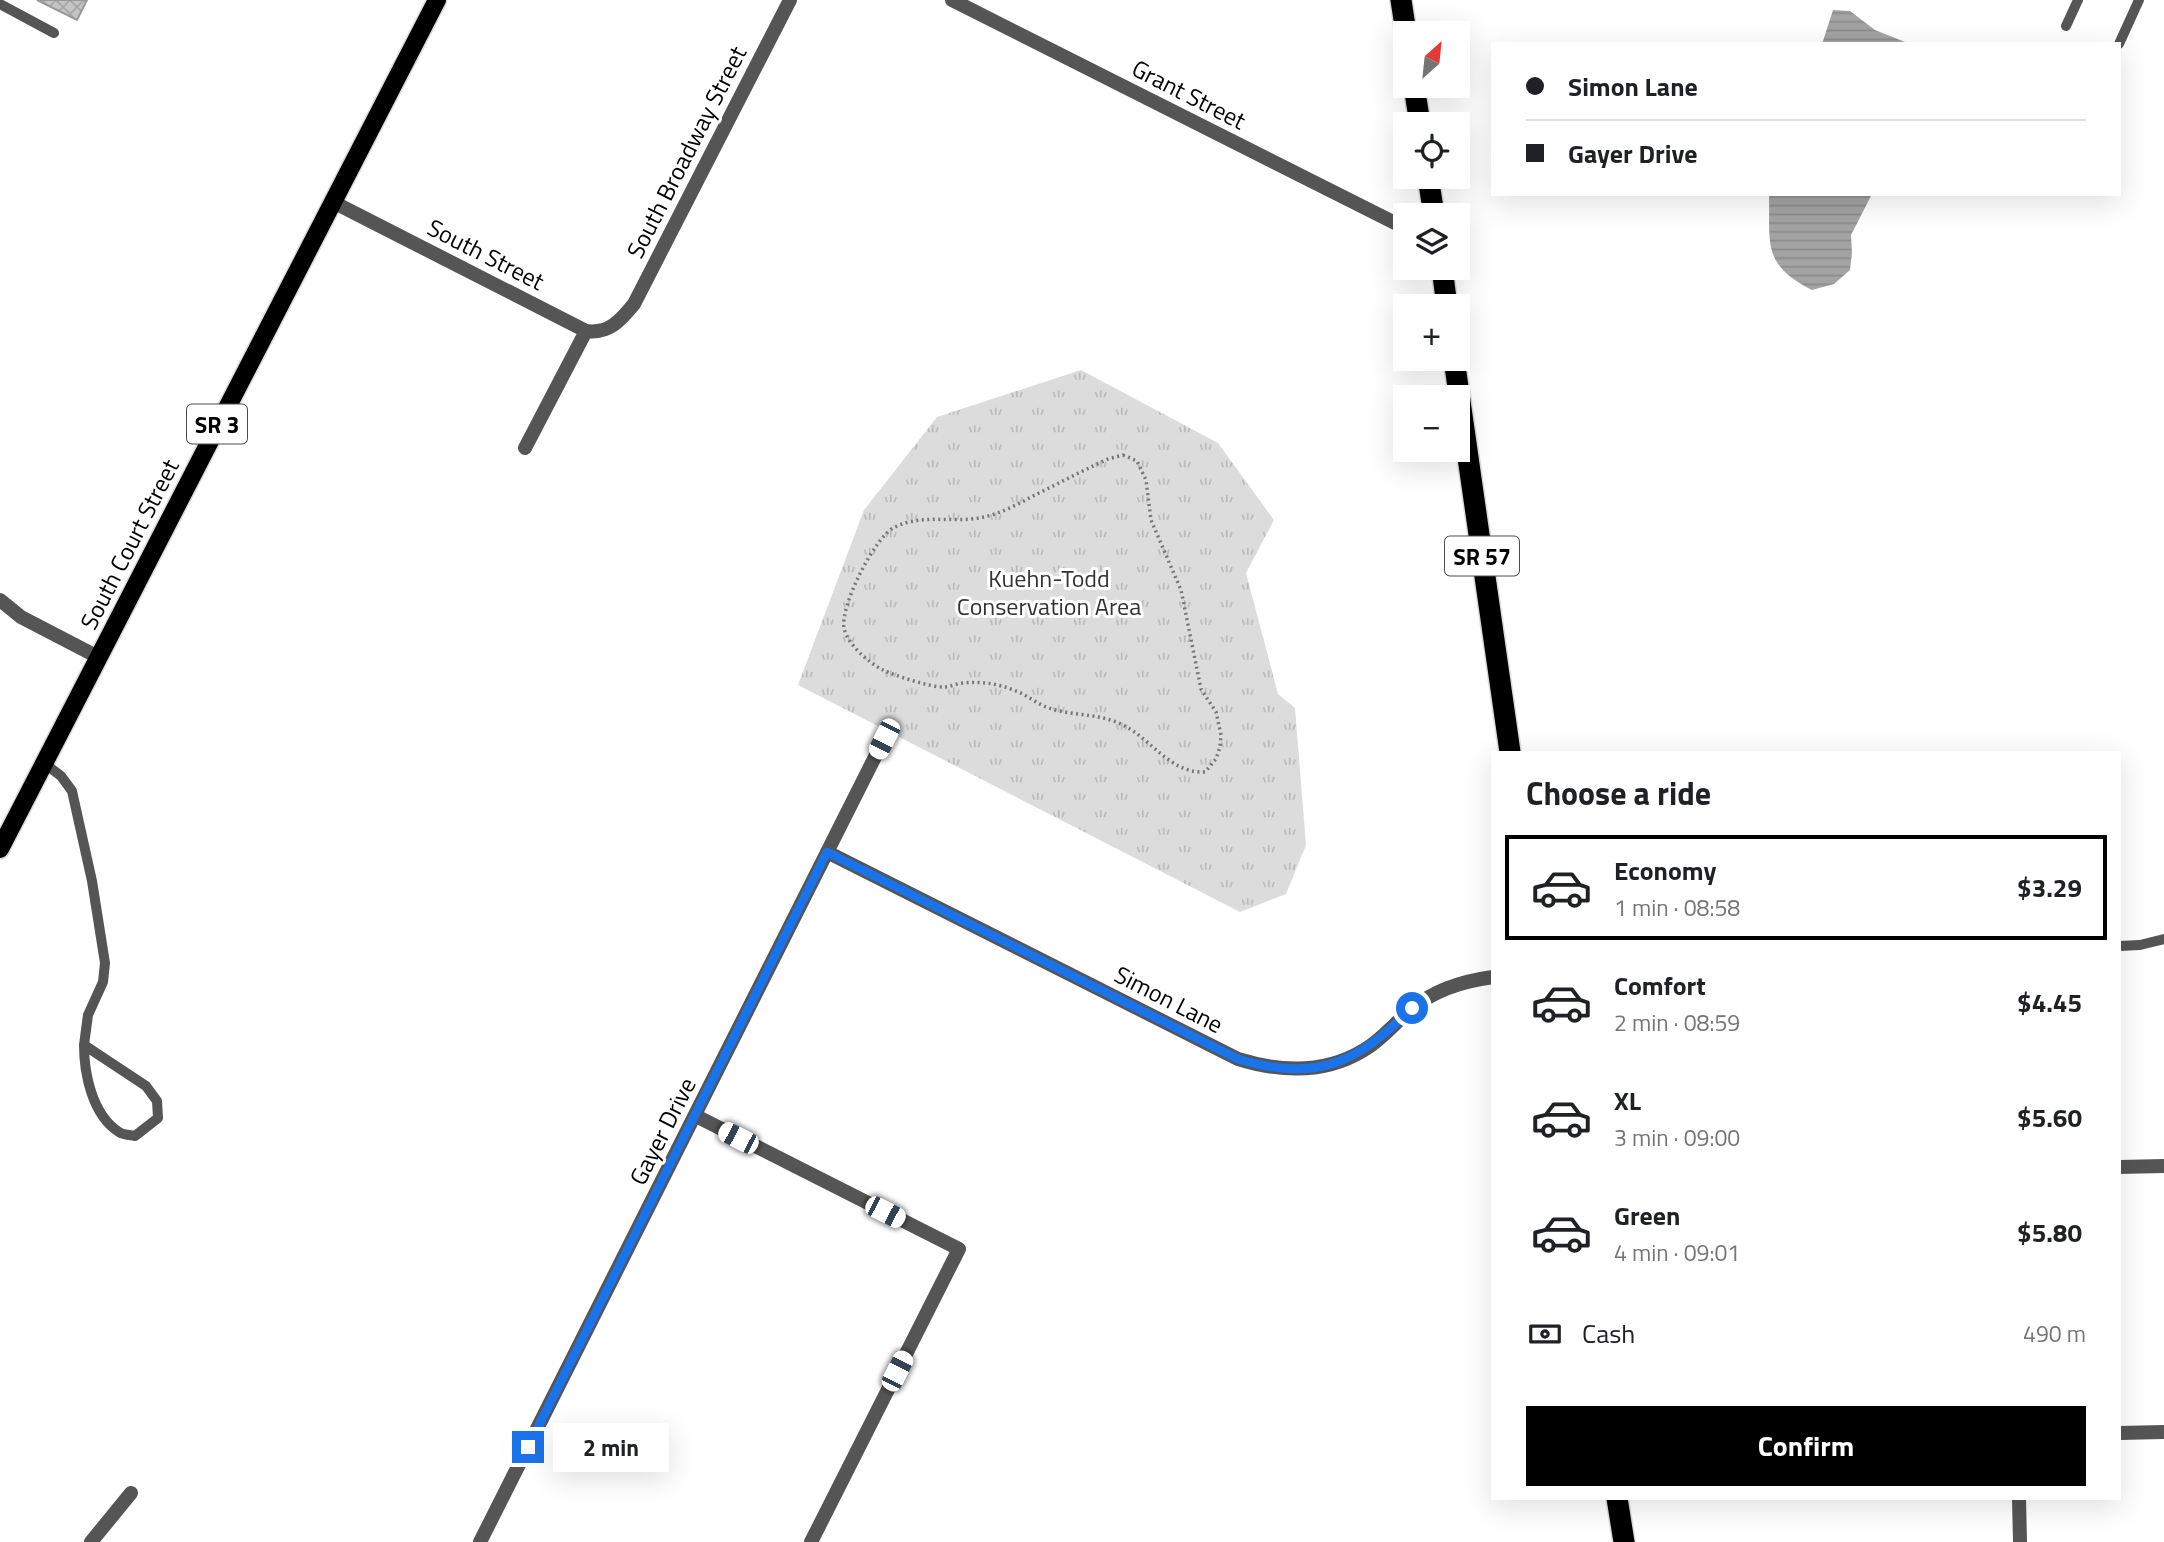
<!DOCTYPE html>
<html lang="en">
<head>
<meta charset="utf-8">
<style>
	:root { --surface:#fff; --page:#f6f6f6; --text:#202124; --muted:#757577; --line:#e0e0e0; --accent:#000 }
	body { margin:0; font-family:"Titillium Web",sans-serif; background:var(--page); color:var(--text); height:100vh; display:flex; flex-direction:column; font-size:26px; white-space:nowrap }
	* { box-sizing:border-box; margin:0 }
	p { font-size:23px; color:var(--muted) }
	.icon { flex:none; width:38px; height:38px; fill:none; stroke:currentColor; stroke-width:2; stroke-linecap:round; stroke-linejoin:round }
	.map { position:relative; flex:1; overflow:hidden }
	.sheet { position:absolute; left:1491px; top:751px; width:630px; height:749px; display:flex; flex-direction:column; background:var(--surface); border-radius:0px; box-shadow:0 7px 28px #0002 }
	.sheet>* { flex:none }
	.guide { position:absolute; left:1491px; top:42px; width:630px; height:154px; border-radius:0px; box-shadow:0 7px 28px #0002; display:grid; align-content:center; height:154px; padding:0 35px; background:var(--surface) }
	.needle { width:46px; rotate:27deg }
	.fabs { position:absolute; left:1393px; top:21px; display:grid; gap:14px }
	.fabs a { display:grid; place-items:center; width:77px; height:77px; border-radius:0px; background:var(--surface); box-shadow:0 7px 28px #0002; font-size:35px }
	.end { position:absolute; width:32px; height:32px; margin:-16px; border:9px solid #1a73e8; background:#fff; box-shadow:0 0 0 4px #fff }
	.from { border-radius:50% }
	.bubble { position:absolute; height:49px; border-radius:0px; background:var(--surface); box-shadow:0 7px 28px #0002; font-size:23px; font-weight:700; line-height:49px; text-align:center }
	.car { position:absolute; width:21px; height:42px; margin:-21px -10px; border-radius:9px; box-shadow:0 0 5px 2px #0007; background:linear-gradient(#fff 24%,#345 0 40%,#fff 0 76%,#345 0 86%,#fff 0) }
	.guide b { display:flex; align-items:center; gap:24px; height:66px; font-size:26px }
	.guide b+b { border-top:2px solid var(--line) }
	.guide i { width:18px; height:18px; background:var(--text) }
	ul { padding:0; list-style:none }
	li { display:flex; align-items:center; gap:21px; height:105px; margin:0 14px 10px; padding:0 21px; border:4px solid transparent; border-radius:0px }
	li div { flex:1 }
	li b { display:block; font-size:26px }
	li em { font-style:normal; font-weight:700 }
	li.selected { border-color:var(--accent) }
	li>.icon { width:63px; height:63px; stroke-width:1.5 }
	h2 { padding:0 35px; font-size:32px; line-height:84px }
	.pay { display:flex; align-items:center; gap:18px; height:77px; padding:0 35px; font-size:26px }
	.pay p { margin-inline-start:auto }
	.action { display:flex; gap:14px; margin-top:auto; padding:14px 35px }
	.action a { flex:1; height:80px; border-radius:0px; background:var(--accent); color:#fff; font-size:28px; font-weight:700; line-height:80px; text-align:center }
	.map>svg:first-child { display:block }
</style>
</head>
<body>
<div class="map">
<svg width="2164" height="1542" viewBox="0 0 2164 1542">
	<defs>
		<pattern id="park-tufts" width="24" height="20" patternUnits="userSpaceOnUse" patternTransform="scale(1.75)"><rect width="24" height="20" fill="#dcdcdc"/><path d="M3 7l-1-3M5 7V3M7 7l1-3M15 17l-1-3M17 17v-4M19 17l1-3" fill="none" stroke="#bbb"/></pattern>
		<pattern id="water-rules" width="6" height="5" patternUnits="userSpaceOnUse" patternTransform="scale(1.75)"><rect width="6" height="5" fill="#a3a3a3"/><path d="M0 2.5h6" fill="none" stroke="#8b8b8b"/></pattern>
		<pattern id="building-cross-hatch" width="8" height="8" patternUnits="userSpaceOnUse" patternTransform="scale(1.75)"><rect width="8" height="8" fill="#c4c4c4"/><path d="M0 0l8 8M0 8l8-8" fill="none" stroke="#a7a7a7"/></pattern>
	</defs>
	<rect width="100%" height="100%" fill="#fff"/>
	<path fill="url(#park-tufts)" d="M 1081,370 L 1218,443 L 1274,520 L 1246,573 L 1278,694 L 1295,708 L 1306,845 L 1286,894 L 1240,912 L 798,685 L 864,510 L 937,417 Z"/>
	<path fill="url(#water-rules)" d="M 1833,10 L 1850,11 L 1875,30 L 1910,44 L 1822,44 Z
		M 1769,194 L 1872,194 L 1851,235 L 1852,253 L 1850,270 L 1834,284 L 1812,290 C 1762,264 1770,245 1769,194 Z"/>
	<path fill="url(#building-cross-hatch)" stroke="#999" stroke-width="2" d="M 37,0 L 87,0 L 77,20 Z"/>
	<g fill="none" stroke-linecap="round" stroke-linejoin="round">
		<g stroke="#dbdbdb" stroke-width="21">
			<path id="primary" d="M 0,849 L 437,0"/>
		</g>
		<g stroke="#dbdbdb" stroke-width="24">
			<path id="highway" d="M 1401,0 L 1406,33
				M 1414,86 L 1420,124
				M 1428,177 L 1434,215
				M 1442,268 L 1447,306
				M 1454,359 L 1510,752
				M 1617,1498 L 1624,1542"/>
		</g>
		<path stroke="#777" stroke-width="3.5" stroke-dasharray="2 3.5" stroke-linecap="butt" d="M 1123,455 L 1137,461 L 1146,480 L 1151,520 L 1181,590 L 1201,689 L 1216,712 L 1221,735 L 1220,747 L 1216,759 L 1205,772 C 1170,774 1151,738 1121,724 C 1097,713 1072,716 1049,708 C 1037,704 1027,695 1016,691 C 999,684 982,681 964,683 C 957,683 951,687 944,687 C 933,688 893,675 883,670 C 869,663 847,644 844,628 C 840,606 875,536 895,527 C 924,513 954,524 984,517 C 1002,513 1020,503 1037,494 C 1061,482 1084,470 1108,459 Z"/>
		<path stroke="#555" stroke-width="10" d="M 0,4 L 54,33
			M 2066,26 L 2078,0
			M 2119,44 L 2139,0
			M 44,763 L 61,776 L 72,791 L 92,881 L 105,963 L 103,982 L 88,1015 L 84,1045 L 146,1086 L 157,1101 L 158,1118 L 135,1136 C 130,1135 123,1135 119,1132 C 92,1115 84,1073 84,1045
			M 2119,946 L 2140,945 L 2164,939"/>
		<path stroke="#555" stroke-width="14" d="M 952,0 L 1405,228
			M 333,202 L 586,331 C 609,334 620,321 634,304 L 790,0
			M 525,448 L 586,331
			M 0,600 L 21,617 L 98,657
			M 827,852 L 1238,1059 C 1280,1072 1325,1074 1364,1050 C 1383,1039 1396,1021 1413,1008 C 1436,989 1463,981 1493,977
			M 696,1116 L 959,1249 L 811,1542
			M 2119,1167 L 2164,1166
			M 2119,1433 L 2164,1432
			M 2019,1498 L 2020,1542
			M 91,1542 L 131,1493
			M 480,1542 L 884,739"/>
		<use href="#primary" stroke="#000" stroke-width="18"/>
		<use href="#highway" stroke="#000" stroke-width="21"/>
	</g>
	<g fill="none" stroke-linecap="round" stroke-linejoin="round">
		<path stroke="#1a73e8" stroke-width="9" d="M 528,1447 L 827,852 L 1238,1059 C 1316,1083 1357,1063 1412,1008"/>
	</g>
	<g text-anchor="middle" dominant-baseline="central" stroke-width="6" stroke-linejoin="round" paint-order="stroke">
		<g fill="#fff" stroke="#4c4c4c" stroke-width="2">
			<rect x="187" y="404.5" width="60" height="39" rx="5"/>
			<rect x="1445" y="536.5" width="74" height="39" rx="5"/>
		</g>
		<g font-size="23" font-weight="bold" fill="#000">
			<text x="217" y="424">SR 3</text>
			<text x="1482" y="556">SR 57</text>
		</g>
		<g font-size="24" fill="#000" stroke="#fff">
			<text transform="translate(1189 94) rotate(27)">Grant Street</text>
			<text transform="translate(686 152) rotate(-63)">South Broadway Street</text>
			<text transform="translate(486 254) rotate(27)">South Street</text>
			<text transform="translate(129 544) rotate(-63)">South Court Street</text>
			<text transform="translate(1169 999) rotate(27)">Simon Lane</text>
			<text transform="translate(662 1131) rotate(-63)">Gayer Drive</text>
		</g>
		<g font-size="24" fill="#333" stroke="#fff">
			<text x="1049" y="578">Kuehn-Todd<tspan x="1049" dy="28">Conservation Area</tspan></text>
		</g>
	</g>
</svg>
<div class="fabs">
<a><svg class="needle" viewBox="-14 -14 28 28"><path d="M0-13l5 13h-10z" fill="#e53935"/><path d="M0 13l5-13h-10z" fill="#757577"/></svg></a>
<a><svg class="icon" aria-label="locate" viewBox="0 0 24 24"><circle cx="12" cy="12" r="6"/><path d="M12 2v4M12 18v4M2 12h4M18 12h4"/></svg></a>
<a><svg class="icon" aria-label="layers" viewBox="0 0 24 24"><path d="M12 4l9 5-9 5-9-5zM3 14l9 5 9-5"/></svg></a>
<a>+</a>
<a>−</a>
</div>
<i class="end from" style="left:1412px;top:1008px"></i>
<i class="end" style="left:528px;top:1447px"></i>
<div class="bubble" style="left:553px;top:1423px;width:116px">2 min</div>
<i class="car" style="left:884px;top:739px;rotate:207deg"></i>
<i class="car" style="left:738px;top:1138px;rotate:297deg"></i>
<i class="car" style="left:885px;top:1212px;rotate:117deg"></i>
<i class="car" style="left:897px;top:1371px;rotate:27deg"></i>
<div class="guide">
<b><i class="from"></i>Simon Lane</b>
<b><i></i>Gayer Drive</b>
</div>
<section class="sheet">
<h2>Choose a ride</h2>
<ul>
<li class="selected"><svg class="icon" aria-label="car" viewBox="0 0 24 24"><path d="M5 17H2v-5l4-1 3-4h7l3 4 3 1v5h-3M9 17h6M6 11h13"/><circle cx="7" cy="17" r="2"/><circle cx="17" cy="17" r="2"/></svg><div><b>Economy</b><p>1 min · 08:58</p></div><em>$3.29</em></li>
<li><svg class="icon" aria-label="car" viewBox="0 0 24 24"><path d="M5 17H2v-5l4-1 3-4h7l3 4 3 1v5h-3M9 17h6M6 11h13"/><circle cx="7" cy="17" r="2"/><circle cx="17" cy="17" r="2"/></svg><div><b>Comfort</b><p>2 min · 08:59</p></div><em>$4.45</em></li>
<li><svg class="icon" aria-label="car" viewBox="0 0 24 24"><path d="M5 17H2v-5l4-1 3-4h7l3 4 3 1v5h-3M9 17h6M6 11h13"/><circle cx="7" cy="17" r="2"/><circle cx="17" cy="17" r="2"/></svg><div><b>XL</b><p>3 min · 09:00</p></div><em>$5.60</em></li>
<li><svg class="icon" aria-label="car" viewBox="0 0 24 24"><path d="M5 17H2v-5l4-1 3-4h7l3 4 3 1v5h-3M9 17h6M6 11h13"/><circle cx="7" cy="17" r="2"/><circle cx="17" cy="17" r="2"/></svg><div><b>Green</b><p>4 min · 09:01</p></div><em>$5.80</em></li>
</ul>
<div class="pay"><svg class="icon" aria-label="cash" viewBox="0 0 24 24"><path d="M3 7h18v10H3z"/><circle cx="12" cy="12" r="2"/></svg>Cash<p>490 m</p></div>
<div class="action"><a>Confirm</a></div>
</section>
</div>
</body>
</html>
